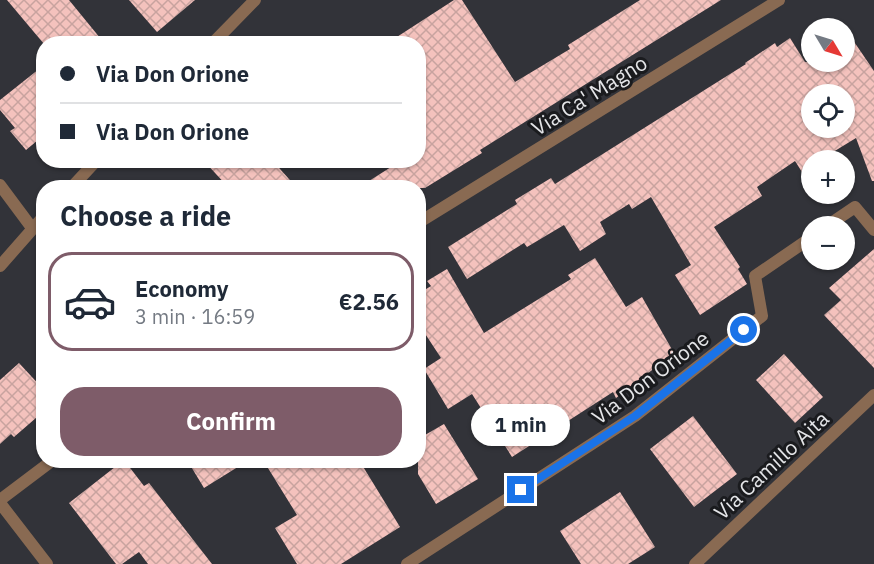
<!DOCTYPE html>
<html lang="en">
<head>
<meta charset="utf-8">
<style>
	:root { --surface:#fff; --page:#f6f6f7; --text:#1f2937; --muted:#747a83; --line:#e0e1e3; --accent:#7e5c69 }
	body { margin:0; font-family:"IBM Plex Sans",sans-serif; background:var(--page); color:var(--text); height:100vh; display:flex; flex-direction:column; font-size:22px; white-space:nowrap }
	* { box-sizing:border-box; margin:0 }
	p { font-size:20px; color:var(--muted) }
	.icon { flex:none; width:33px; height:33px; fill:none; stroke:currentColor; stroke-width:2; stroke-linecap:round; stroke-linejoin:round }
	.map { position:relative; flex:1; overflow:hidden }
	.drawer { position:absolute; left:36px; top:180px; width:390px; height:288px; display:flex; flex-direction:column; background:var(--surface); border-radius:24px; box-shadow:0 2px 4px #0004 }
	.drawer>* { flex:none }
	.top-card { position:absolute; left:36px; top:36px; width:390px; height:132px; border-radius:24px; box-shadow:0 2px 4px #0004; display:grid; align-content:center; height:132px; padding:0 24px; background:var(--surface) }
	.needle { width:39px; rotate:128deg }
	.controls { position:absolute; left:801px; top:18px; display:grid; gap:12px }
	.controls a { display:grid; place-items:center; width:54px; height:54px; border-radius:50%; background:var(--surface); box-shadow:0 2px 4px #0004; font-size:30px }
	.end { position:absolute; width:27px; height:27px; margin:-14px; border:8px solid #1a73e8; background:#fff; box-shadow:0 0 0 3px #fff }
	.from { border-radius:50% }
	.bubble { position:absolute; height:42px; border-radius:21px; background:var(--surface); box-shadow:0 2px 4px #0004; font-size:20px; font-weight:800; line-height:42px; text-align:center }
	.top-card b { display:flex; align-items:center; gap:21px; height:57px; font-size:22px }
	.top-card b+b { border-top:2px solid var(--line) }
	.top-card i { width:15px; height:15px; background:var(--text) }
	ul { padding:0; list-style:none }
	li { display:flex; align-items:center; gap:18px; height:99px; margin:0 12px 9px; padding:0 12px; border:3px solid var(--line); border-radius:24px }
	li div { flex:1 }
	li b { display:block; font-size:22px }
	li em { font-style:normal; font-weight:800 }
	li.selected { border-color:var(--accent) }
	li>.icon { width:54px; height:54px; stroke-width:1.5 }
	h2 { padding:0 24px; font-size:27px; line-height:72px }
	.primary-button { display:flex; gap:12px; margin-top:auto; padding:12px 24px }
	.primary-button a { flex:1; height:69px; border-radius:24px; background:var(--accent); color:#fff; font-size:24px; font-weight:800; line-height:69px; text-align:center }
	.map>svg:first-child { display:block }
</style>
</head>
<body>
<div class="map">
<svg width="874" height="564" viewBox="0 0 874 564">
	<defs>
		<pattern id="building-cross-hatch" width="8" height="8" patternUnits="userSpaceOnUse" patternTransform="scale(1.5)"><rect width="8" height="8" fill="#f4c2bd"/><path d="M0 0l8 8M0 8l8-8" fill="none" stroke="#c8a39f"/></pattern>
	</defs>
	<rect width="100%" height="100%" fill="#323339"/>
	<path fill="url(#building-cross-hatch)" fill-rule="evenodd" d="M 7,0 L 69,0 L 105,44 L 44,44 Z
		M 129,0 L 195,0 L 157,32 Z
		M 454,0 L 462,0 L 515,82 L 570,49 L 568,45 L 640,0 L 721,0 L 480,150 L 482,153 L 425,188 L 358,188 L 402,160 L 418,160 L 418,44 L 386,44 Z
		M 844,27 L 874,71 L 874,181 L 872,181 L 856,138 L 820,160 L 812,160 L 812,166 L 802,172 L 795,161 L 757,187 L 762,196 L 714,227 L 740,267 L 738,269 L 747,284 L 700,315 L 675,275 L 691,265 L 651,197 L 632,209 L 629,204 L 600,222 L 606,234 L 580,251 L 564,225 L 527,247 L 524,243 L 467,279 L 448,247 L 517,204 L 515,200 L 551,178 L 555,184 L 746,64 L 745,63 L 775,43 L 777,47 L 790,38 L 805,62 L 844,62 ZM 812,94 L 844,94 L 844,128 L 812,128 Z
		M 44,65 L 44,135 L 26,150 L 10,131 L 15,128 L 0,110 L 0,100 Z
		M 203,160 L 272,160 L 297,188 L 229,188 Z
		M 874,249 L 874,368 L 824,315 L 841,300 L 829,288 Z
		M 595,258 L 626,307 L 642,297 L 674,353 L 616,398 L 613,392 L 512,457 L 472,394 L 448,409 L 424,369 L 441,358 L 418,323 L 418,294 L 431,286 L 427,281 L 447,269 L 484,333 L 571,279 L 568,275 Z
		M 784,354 L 823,397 L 795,423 L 756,380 Z
		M 19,363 L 44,390 L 44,411 L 14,437 L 11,434 L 0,444 L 0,380 Z
		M 693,416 L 737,474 L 694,507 L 650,449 Z
		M 444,424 L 478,479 L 436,504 L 418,474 L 418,439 Z
		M 124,460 L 144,486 L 149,483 L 212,564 L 148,564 L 139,552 L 122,564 L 116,564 L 69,503 Z
		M 187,460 L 249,460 L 204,488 Z
		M 263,460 L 359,460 L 400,527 L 341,564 L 297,564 L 275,528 L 297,515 Z
		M 620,492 L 655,547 L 628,564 L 581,564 L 560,531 Z"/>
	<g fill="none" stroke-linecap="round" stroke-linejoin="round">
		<path stroke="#896a52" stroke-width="12" d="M 212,44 L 255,0
			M 0,185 L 32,228
			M 71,188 L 97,160
			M 418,223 L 779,0
			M 827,226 L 855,207 L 874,230
			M 0,266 L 44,216
			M 0,500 L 53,460
			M 0,503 L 47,564
			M 407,564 L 635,416 L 762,316 L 755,276 L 812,237
			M 695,564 L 874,395"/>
	</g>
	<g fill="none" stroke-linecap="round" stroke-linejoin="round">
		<path stroke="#1a73e8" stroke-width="8" d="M 521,490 L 635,416 L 744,330"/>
	</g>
	<g text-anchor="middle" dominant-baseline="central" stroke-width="6" stroke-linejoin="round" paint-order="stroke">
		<g font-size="21" fill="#e4e5e8" stroke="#1a1b1e">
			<text transform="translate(589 95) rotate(-32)">Via Ca' Magno</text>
			<text transform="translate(650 377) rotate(-37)">Via Don Orione</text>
			<text transform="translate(771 465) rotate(-43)">Via Camillo Aita</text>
		</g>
	</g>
</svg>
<div class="controls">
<a><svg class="needle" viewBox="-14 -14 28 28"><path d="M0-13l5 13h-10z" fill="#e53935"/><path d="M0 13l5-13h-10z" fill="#747a83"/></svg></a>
<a><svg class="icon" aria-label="locate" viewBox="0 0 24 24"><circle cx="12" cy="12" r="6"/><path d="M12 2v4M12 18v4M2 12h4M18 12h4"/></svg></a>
<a>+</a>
<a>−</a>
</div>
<i class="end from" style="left:744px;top:330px"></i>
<i class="end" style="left:521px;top:490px"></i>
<div class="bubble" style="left:471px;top:404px;width:99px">1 min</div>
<div class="top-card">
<b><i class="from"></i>Via Don Orione</b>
<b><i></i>Via Don Orione</b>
</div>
<section class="drawer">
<h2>Choose a ride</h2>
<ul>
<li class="selected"><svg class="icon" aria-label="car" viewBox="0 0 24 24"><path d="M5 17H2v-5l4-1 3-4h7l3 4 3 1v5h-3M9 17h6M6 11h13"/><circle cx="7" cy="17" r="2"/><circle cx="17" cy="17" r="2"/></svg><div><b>Economy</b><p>3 min · 16:59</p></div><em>€2.56</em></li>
</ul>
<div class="primary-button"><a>Confirm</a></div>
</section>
</div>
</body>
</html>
